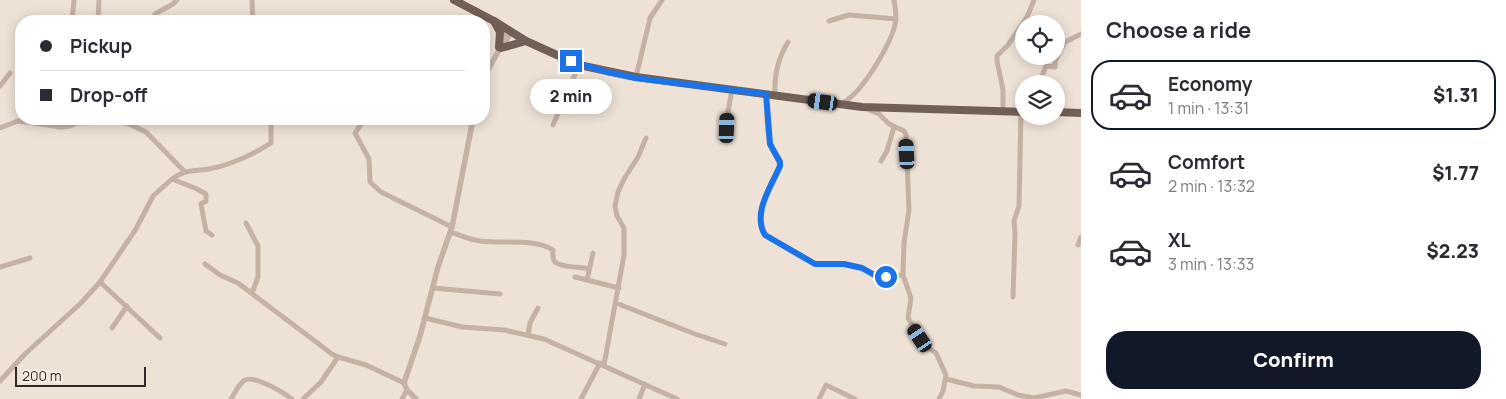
<!DOCTYPE html>
<html lang="en">
<head>
<meta charset="utf-8">
<style>
	:root { --surface:#fff; --page:#f2f2f3; --text:#2b2b33; --muted:#7c7c81; --line:#e1e1e2; --accent:#111827 }
	body { margin:0; font-family:Manrope,sans-serif; background:var(--page); color:var(--text); height:100vh; display:flex; flex-direction:column; font-size:19px; white-space:nowrap }
	* { box-sizing:border-box; margin:0 }
	p { font-size:16px; color:var(--muted) }
	.icon { flex:none; width:28px; height:28px; fill:none; stroke:currentColor; stroke-width:2; stroke-linecap:round; stroke-linejoin:round }
	.map { position:relative; flex:1; overflow:hidden }
	.drawer { display:flex; flex-direction:column; background:var(--surface); width:425px }
	.drawer>* { flex:none }
	.banner { position:absolute; left:15px; top:15px; width:475px; height:110px; border-radius:20px; box-shadow:0 2px 12px #0003; display:grid; align-content:center; height:110px; padding:0 25px; background:var(--surface) }
	.fabs { position:absolute; left:1015px; top:15px; display:grid; gap:10px }
	.fabs a { display:grid; place-items:center; width:50px; height:50px; border-radius:50%; background:var(--surface); box-shadow:0 2px 12px #0003; font-size:25px }
	.scale { position:absolute; left:15px; bottom:12px; width:131px; box-sizing:border-box; padding-left:5px; border:2px solid #312925; border-top:0; font-size:14px; line-height:18px; white-space:nowrap; color:#312925; -webkit-text-stroke:4px #f7ede3; paint-order:stroke }
	.end { position:absolute; width:22px; height:22px; margin:-11px; border:6px solid #1a73e8; background:#fff; box-shadow:0 0 0 2px #fff }
	.from { border-radius:50% }
	.bubble { position:absolute; height:35px; border-radius:18px; background:var(--surface); box-shadow:0 2px 12px #0003; font-size:16px; font-weight:800; line-height:35px; text-align:center }
	.car { position:absolute; width:15px; height:30px; margin:-15px -8px; border-radius:6px; box-shadow:0 0 4px 1px #0007; background:linear-gradient(#222 24%,#8ab4d8 0 40%,#222 0 76%,#8ab4d8 0 86%,#222 0) }
	.banner b { display:flex; align-items:center; gap:18px; height:48px; font-size:19px }
	.banner b+b { border-top:1px solid var(--line) }
	.banner i { width:12px; height:12px; background:var(--text) }
	ul { padding:0; list-style:none }
	li { display:flex; align-items:center; gap:15px; height:70px; margin:0 10px 8px; padding:0 15px; border:2px solid transparent; border-radius:20px }
	li div { flex:1 }
	li b { display:block; font-size:19px }
	li em { font-style:normal; font-weight:800 }
	li.selected { border-color:var(--accent) }
	li>.icon { width:45px; height:45px; stroke-width:1.5 }
	h2 { padding:0 25px; font-size:22px; line-height:60px }
	.action { display:flex; gap:10px; margin-top:auto; padding:10px 25px }
	.action a { flex:1; height:58px; border-radius:20px; background:var(--accent); color:#fff; font-size:20px; font-weight:800; line-height:58px; text-align:center }
	main { display:flex; flex:1; min-height:0 }
	.map>svg:first-child { display:block }
</style>
</head>
<body>
<main>
<div class="map">
<svg width="1081" height="399" viewBox="0 0 1081 399">
	<rect width="100%" height="100%" fill="#eee2d7"/>
	<g fill="none" stroke-linecap="round" stroke-linejoin="round">
		<path stroke="#c5b2a5" stroke-width="5" d="M 252,0 L 253,21
			M 72,21 L 74,0
			M 98,21 L 99,0
			M 153,21 L 155,14 L 173,4 L 177,0
			M 829,21 L 849,15 L 896,19
			M 636,77 L 650,18 L 662,0
			M 1039,84 L 1046,66 L 1055,67 L 1055,61 L 1065,42 L 1081,34
			M 0,86 L 10,73
			M 766,94 C 767,110 766,128 770,144 C 772,152 779,158 780,166 C 771,187 752,213 765,235 L 815,264 L 844,264 L 862,268 L 878,277 L 903,275
			M 775,95 C 774,76 778,58 788,42
			M 842,103 C 862,94 893,41 896,20 C 896,13 895,6 894,0
			M 867,109 L 879,114 L 889,124 L 904,131 L 906,134 L 909,210 L 904,243 L 903,275 L 911,298 L 908,318 L 920,338 L 927,347 L 936,353 L 946,375 L 943,391 L 939,399
			M 1003,112 L 1003,90 L 997,61 L 997,56 L 1008,45 L 1027,17 L 1034,0
			M 364,120 L 355,133 L 369,159 L 370,182 L 381,192 L 452,227
			M 553,125 L 579,65
			M 0,128 L 18,121 L 61,127 L 70,126 L 77,123 L 119,122 L 129,124 L 146,132 L 184,171
			M 726,139 L 727,117 L 732,90
			M 881,161 L 887,151 L 894,127
			M 172,179 C 188,168 191,172 209,169 C 231,165 252,155 271,143 L 271,124 L 268,119
			M 246,223 L 258,246 L 258,277 L 252,293
			M 450,232 C 460,235 470,240 480,241 C 500,244 536,238 553,250 C 553,254 552,259 555,262 C 559,267 582,267 589,269
			M 1078,245 L 1081,237
			M 205,264 L 220,275 L 238,283 L 332,354 L 338,357 L 366,365 L 404,383
			M 0,267 L 30,258
			M 575,277 L 619,288
			M 587,280 L 593,253
			M 100,282 L 160,338
			M 433,288 L 500,294
			M 1013,297 L 1015,233 L 1014,221 L 1019,206 L 1021,112
			M 616,303 L 695,334 L 725,344
			M 425,318 L 462,327 L 504,330 L 544,339 L 677,399
			M 112,328 L 127,306
			M 528,335 L 530,323 L 538,308
			M 604,365 L 624,255 L 624,228 L 617,216 L 615,206 L 618,192 L 624,179 L 638,157 L 646,138
			M 946,379 L 974,386 L 999,387 L 1018,395 L 1034,398 L 1066,391 L 1081,395
			M 0,381 L 25,354 L 81,303 L 100,282 L 136,229 L 153,196 L 172,179 L 197,189 L 206,194 L 206,201 L 201,204 L 206,231 L 212,235
			M 231,399 C 235,393 239,383 245,380 C 255,375 284,393 292,399
			M 303,399 L 321,382 L 338,357
			M 402,399 L 407,390
			M 581,399 L 600,363
			M 639,399 L 645,384
			M 819,399 L 826,385 L 855,399"/>
		<path stroke="#c5b2a5" stroke-width="5.5" d="M 502,47 L 512,31
			M 484,77 L 499,50 L 502,39 L 508,29
			M 416,399 L 407,390 L 404,383 L 420,336 L 438,267 L 452,227 L 473,119"/>
		<path stroke="#725f57" stroke-width="8" d="M 454,0 L 494,21 L 526,41 L 579,65 L 636,77 L 862,107 L 1024,112
			M 494,21 L 500,32 L 499,47
			M 501,48 L 526,41
			M 1056,112 L 1081,113"/>
	</g>
	<g fill="none" stroke-linecap="round" stroke-linejoin="round">
		<path stroke="#1a73e8" stroke-width="6" d="M 571,61 L 607,72 L 636,78 L 766,94 L 770,144 L 780,162 L 780,166 C 771,187 752,213 765,235 L 815,264 L 844,264 L 862,268 L 878,277 L 886,277"/>
	</g>
</svg>
<div class="fabs">
<a><svg class="icon" aria-label="locate" viewBox="0 0 24 24"><circle cx="12" cy="12" r="6"/><path d="M12 2v4M12 18v4M2 12h4M18 12h4"/></svg></a>
<a><svg class="icon" aria-label="layers" viewBox="0 0 24 24"><path d="M12 4l9 5-9 5-9-5zM3 14l9 5 9-5"/></svg></a>
</div>
<div class="scale">200 m</div>
<i class="end from" style="left:886px;top:277px"></i>
<i class="end" style="left:571px;top:61px"></i>
<div class="bubble" style="left:530px;top:79px;width:82px">2 min</div>
<i class="car" style="left:823px;top:102px;rotate:278deg"></i>
<i class="car" style="left:727px;top:128px;rotate:2deg"></i>
<i class="car" style="left:907px;top:154px;rotate:357deg"></i>
<i class="car" style="left:920px;top:338px;rotate:326deg"></i>
<div class="banner">
<b><i class="from"></i>Pickup</b>
<b><i></i>Drop-off</b>
</div>
</div>
<section class="drawer">
<h2>Choose a ride</h2>
<ul>
<li class="selected"><svg class="icon" aria-label="car" viewBox="0 0 24 24"><path d="M5 17H2v-5l4-1 3-4h7l3 4 3 1v5h-3M9 17h6M6 11h13"/><circle cx="7" cy="17" r="2"/><circle cx="17" cy="17" r="2"/></svg><div><b>Economy</b><p>1 min · 13:31</p></div><em>$1.31</em></li>
<li><svg class="icon" aria-label="car" viewBox="0 0 24 24"><path d="M5 17H2v-5l4-1 3-4h7l3 4 3 1v5h-3M9 17h6M6 11h13"/><circle cx="7" cy="17" r="2"/><circle cx="17" cy="17" r="2"/></svg><div><b>Comfort</b><p>2 min · 13:32</p></div><em>$1.77</em></li>
<li><svg class="icon" aria-label="car" viewBox="0 0 24 24"><path d="M5 17H2v-5l4-1 3-4h7l3 4 3 1v5h-3M9 17h6M6 11h13"/><circle cx="7" cy="17" r="2"/><circle cx="17" cy="17" r="2"/></svg><div><b>XL</b><p>3 min · 13:33</p></div><em>$2.23</em></li>
</ul>
<div class="action"><a>Confirm</a></div>
</section>
</main>
</body>
</html>
